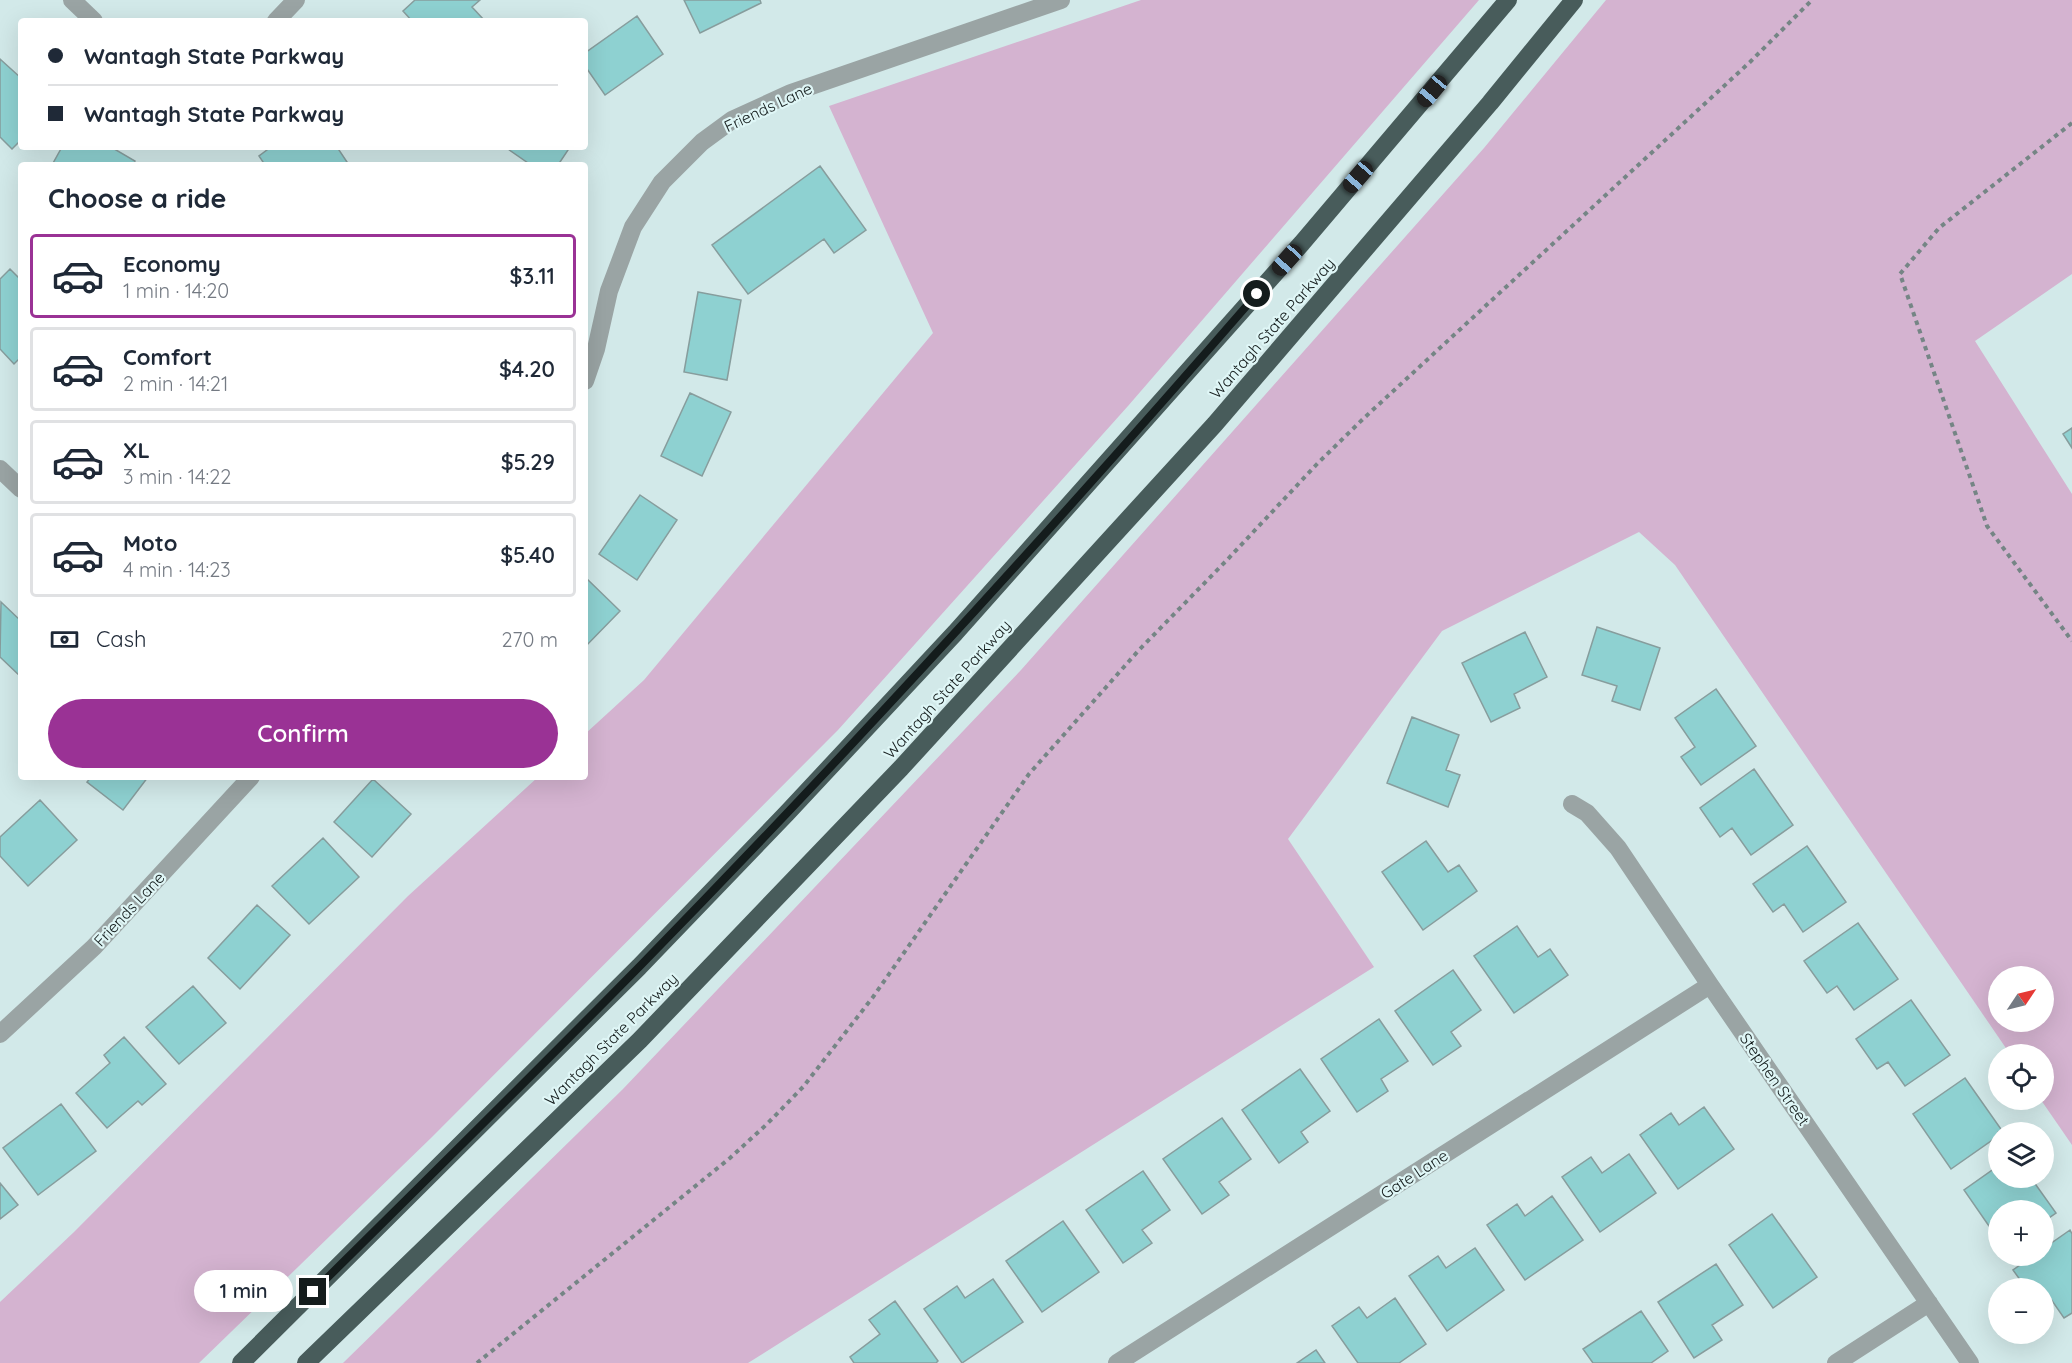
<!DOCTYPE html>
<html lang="en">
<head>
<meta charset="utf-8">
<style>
	:root { --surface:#fff; --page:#f6f6f7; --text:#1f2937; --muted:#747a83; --line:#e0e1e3; --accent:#9a3295 }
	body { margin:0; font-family:Quicksand,sans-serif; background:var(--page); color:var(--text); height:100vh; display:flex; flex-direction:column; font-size:22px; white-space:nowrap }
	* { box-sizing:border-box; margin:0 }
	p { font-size:20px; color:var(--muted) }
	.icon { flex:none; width:33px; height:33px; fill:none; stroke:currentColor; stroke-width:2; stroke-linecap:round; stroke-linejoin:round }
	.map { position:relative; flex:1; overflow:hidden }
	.sheet { position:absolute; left:18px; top:162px; width:570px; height:618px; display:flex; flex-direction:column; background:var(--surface); border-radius:6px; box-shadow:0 6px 24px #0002 }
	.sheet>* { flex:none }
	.hud { position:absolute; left:18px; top:18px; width:570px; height:132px; border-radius:6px; box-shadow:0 6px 24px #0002; display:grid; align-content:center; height:132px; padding:0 30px; background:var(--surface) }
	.needle { width:39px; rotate:55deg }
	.tools { position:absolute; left:1988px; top:966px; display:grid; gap:12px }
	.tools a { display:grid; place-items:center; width:66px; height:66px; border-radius:50%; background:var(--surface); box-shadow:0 6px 24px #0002; font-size:30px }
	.end { position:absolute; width:27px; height:27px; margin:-14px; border:8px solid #141c1c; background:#fff; box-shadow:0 0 0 3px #fff }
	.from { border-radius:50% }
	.bubble { position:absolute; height:42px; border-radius:21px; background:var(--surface); box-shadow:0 6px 24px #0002; font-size:20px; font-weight:600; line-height:42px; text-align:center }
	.car { position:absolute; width:18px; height:36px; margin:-18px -9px; border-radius:8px; box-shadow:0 0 4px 2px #0007; background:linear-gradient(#222 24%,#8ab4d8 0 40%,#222 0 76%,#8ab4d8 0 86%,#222 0) }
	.hud b { display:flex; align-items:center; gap:21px; height:57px; font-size:22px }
	.hud b+b { border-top:2px solid var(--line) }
	.hud i { width:15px; height:15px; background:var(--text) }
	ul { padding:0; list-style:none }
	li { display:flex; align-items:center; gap:18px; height:84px; margin:0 12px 9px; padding:0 18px; border:3px solid var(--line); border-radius:6px }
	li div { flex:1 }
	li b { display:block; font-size:22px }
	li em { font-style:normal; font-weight:600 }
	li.current { border-color:var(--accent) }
	li>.icon { width:54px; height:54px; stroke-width:1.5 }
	h2 { padding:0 30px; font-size:27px; line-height:72px }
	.pay { display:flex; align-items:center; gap:15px; height:66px; padding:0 30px; font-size:22px }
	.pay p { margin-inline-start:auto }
	.primary-button { display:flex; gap:12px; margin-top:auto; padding:12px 30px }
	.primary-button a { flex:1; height:69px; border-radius:36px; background:var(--accent); color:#fff; font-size:24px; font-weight:600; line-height:69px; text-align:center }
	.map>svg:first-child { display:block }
</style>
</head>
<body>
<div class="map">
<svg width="2072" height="1363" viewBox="0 0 2072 1363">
	<rect width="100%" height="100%" fill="#d2e9e9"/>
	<path fill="#d4b3d0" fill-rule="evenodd" d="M 1141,0 L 1479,0 L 1128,406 L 838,730 L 432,1137 L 199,1363 L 0,1363 L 0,1302 L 74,1232 L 408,896 L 538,777 L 585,777 L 585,734 L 644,680 L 933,333 L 829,106 Z
		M 1606,0 L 2072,0 L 2072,274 L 1975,341 L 2072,494 L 2072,1145 L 2041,1100 L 2043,1100 L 2043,1054 L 2010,1054 L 1675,565 L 1639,532 L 1442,631 L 1288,839 L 1374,967 L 748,1363 L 343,1363 L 623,1089 L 1021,670 L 1484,148 ZM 1998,976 L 2043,976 L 2043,1022 L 1998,1022 Z"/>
	<path fill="#8ed1d1" stroke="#879d9d" stroke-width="1.5" d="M 415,0 L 480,0 L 472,7 L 485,21 L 412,21 L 403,11 Z
		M 684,0 L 760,0 L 761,3 L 700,33 Z
		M 637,16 L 663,54 L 605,95 L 585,66 L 585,53 Z
		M 0,59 L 21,78 L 21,140 L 12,149 L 0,137 Z
		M 62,147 L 111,147 L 135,161 L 133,165 L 52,165 Z
		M 271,147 L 337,147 L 349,165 L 265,165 L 259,156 Z
		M 505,147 L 570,147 L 558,165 L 531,165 Z
		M 230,163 L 230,165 L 172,165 Z
		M 820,166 L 866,230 L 834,253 L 824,239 L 748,294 L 712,245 Z
		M 10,269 L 21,280 L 21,357 L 14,364 L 0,349 L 0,279 Z
		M 698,292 L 741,300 L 727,380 L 684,372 Z
		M 690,393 L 731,412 L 702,476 L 661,456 Z
		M 2072,428 L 2072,448 L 2063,434 Z
		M 640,495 L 677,520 L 637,580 L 599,554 Z
		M 585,577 L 620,611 L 585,647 Z
		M 1,602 L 21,621 L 21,677 L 0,657 Z
		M 1597,627 L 1660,648 L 1640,710 L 1612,701 L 1617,686 L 1582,675 Z
		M 1525,632 L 1547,677 L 1514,694 L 1520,708 L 1491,722 L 1462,663 Z
		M 1716,689 L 1756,746 L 1701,785 L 1681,757 L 1695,747 L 1675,718 Z
		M 1412,717 L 1459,735 L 1446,770 L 1460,775 L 1448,807 L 1387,783 Z
		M 1754,769 L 1793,825 L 1751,855 L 1732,828 L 1720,837 L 1700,808 Z
		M 91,777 L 148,777 L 123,810 L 87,782 Z
		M 373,779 L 411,814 L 372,857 L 334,822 Z
		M 40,800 L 77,840 L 28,886 L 0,856 L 0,837 Z
		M 323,838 L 359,877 L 309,924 L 272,886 Z
		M 1426,841 L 1448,872 L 1459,865 L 1477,891 L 1423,930 L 1382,872 Z
		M 1807,846 L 1846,902 L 1803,932 L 1784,904 L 1773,912 L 1753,884 Z
		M 257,905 L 290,935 L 240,989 L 208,958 Z
		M 1858,923 L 1898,979 L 1854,1010 L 1837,986 L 1827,993 L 1804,961 Z
		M 1517,926 L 1538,957 L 1550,949 L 1568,975 L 1514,1013 L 1474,956 Z
		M 1453,970 L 1481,1010 L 1451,1032 L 1461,1046 L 1433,1065 L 1395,1011 Z
		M 193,986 L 226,1023 L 179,1064 L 146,1027 Z
		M 1911,1000 L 1950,1055 L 1905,1086 L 1888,1062 L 1877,1069 L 1856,1039 Z
		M 1379,1019 L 1408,1061 L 1381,1079 L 1388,1091 L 1357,1112 L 1321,1059 Z
		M 124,1037 L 166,1084 L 142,1105 L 138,1101 L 107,1128 L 76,1093 L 110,1063 L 104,1055 Z
		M 1300,1069 L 1330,1111 L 1301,1132 L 1308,1142 L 1279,1163 L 1242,1110 Z
		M 1965,1078 L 2003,1132 L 1998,1132 L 1998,1136 L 1951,1169 L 1913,1114 Z
		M 61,1104 L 96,1151 L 38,1195 L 3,1148 Z
		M 1704,1107 L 1734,1149 L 1678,1189 L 1640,1135 L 1671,1113 L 1679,1125 Z
		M 1222,1118 L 1251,1159 L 1219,1182 L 1229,1195 L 1202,1214 L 1163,1159 Z
		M 1629,1154 L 1656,1193 L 1600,1232 L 1562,1177 L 1591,1157 L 1602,1173 Z
		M 1998,1166 L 1998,1178 L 2031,1178 L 2056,1213 L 2043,1222 L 2043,1210 L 1998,1210 L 1998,1239 L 1964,1190 Z
		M 1143,1171 L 1170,1210 L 1142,1230 L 1152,1243 L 1123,1263 L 1086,1210 Z
		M 0,1183 L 18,1205 L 0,1219 Z
		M 1552,1196 L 1583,1240 L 1525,1280 L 1487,1225 L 1517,1204 L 1525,1216 Z
		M 1772,1214 L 1817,1277 L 1773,1308 L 1729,1245 Z
		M 1063,1221 L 1099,1272 L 1042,1312 L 1006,1261 Z
		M 2070,1230 L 2072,1234 L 2072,1313 L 2064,1318 L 2046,1292 L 2043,1294 L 2043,1288 L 2026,1288 L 2013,1270 L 2033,1256 L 2043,1256 L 2043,1249 Z
		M 1475,1248 L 1504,1290 L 1447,1331 L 1409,1276 L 1438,1256 L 1446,1268 Z
		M 1716,1264 L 1743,1305 L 1712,1325 L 1722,1340 L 1694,1358 L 1658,1302 Z
		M 993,1279 L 1023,1322 L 962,1363 L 924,1309 L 957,1286 L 965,1298 Z
		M 1395,1298 L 1426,1344 L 1399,1363 L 1358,1363 L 1332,1326 L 1359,1307 L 1367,1318 Z
		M 895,1301 L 938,1361 L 936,1363 L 854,1363 L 850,1357 L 880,1334 L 869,1320 Z
		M 1641,1311 L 1668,1351 L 1651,1363 L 1593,1363 L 1583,1349 Z
		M 1316,1350 L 1325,1363 L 1297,1363 Z"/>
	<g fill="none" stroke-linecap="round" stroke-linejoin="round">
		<path stroke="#758585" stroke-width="4" stroke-dasharray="4.5 4.5" stroke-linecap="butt" d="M 2072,123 L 1939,228 L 1900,274 L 1987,526 L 2072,641
			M 477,1363 L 730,1158 L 767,1124 L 803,1087 L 873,997 L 1029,774 L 1139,650 L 1227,560 L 1317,464 L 1364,418 L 1750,62 L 1812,0"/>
		<path stroke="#9aa4a4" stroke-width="18" d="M 72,0 L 94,21
			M 276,21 L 296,0
			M 585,381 L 596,349 L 609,291 L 633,227 L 662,182 L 702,142 L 732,120 L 791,93 L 1061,0
			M 0,469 L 21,489
			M 1572,804 L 1587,813 L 1618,848 L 1710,985 L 1970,1363
			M 0,1034 L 94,947 L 251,777
			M 1117,1363 L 1710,985
			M 1836,1363 L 1929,1303"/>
		<path stroke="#485c5b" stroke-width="18" d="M 241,1363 L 639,967 L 787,813 L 955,633 L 1302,243 L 1508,0
			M 306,1363 L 640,1040 L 901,768 L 1215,424 L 1490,103 L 1574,0"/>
	</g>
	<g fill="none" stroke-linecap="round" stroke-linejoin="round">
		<path stroke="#141c1c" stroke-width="8" d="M 313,1292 C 423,1183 533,1075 641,965 C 853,748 1058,523 1257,294"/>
	</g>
	<g text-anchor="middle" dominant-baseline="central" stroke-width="4.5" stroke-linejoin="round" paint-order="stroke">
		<g font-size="16" fill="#141c1c" stroke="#dff6f6">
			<text transform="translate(768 107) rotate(-25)">Friends Lane</text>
			<text transform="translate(1272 328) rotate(-49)">Wantagh State Parkway</text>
			<text transform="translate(947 689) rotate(-48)">Wantagh State Parkway</text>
			<text transform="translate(129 909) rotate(-47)">Friends Lane</text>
			<text transform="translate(611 1039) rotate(-45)">Wantagh State Parkway</text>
			<text transform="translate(1775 1079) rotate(55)">Stephen Street</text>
			<text transform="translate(1414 1174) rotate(-33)">Gate Lane</text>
		</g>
	</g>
</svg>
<div class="tools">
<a><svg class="needle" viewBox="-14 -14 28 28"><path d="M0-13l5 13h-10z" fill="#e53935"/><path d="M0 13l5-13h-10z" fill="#747a83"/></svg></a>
<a><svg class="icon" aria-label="locate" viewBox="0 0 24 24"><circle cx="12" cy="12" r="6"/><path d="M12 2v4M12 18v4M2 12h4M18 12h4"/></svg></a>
<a><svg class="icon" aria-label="layers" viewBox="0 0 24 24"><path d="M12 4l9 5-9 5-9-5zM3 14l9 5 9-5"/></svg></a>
<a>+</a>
<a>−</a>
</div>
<i class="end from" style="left:1257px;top:294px"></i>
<i class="end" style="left:313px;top:1292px"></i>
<div class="bubble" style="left:194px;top:1270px;width:99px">1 min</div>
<i class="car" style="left:1432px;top:91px;rotate:220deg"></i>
<i class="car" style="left:1358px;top:177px;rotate:221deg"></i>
<i class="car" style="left:1287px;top:260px;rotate:222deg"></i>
<div class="hud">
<b><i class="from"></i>Wantagh State Parkway</b>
<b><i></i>Wantagh State Parkway</b>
</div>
<section class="sheet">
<h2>Choose a ride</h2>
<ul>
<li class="current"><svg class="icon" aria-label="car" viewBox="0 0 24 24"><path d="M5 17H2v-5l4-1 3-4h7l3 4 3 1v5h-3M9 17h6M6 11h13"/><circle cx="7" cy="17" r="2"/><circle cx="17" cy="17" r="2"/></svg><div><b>Economy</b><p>1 min · 14:20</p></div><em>$3.11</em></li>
<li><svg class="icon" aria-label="car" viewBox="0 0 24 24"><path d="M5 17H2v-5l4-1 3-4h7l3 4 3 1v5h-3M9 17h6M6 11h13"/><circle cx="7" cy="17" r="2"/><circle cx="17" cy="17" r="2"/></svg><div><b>Comfort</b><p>2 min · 14:21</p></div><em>$4.20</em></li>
<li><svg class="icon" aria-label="car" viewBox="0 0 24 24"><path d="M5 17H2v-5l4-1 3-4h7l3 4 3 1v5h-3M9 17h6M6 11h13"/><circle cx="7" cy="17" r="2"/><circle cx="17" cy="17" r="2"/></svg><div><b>XL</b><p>3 min · 14:22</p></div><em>$5.29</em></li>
<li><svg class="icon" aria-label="car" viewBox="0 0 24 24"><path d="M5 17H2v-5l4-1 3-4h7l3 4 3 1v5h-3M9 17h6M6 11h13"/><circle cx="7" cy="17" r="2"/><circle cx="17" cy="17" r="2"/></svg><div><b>Moto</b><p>4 min · 14:23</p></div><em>$5.40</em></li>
</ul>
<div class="pay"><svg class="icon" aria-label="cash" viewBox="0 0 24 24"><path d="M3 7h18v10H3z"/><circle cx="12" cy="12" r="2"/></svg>Cash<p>270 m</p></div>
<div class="primary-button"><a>Confirm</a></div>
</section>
</div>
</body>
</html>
